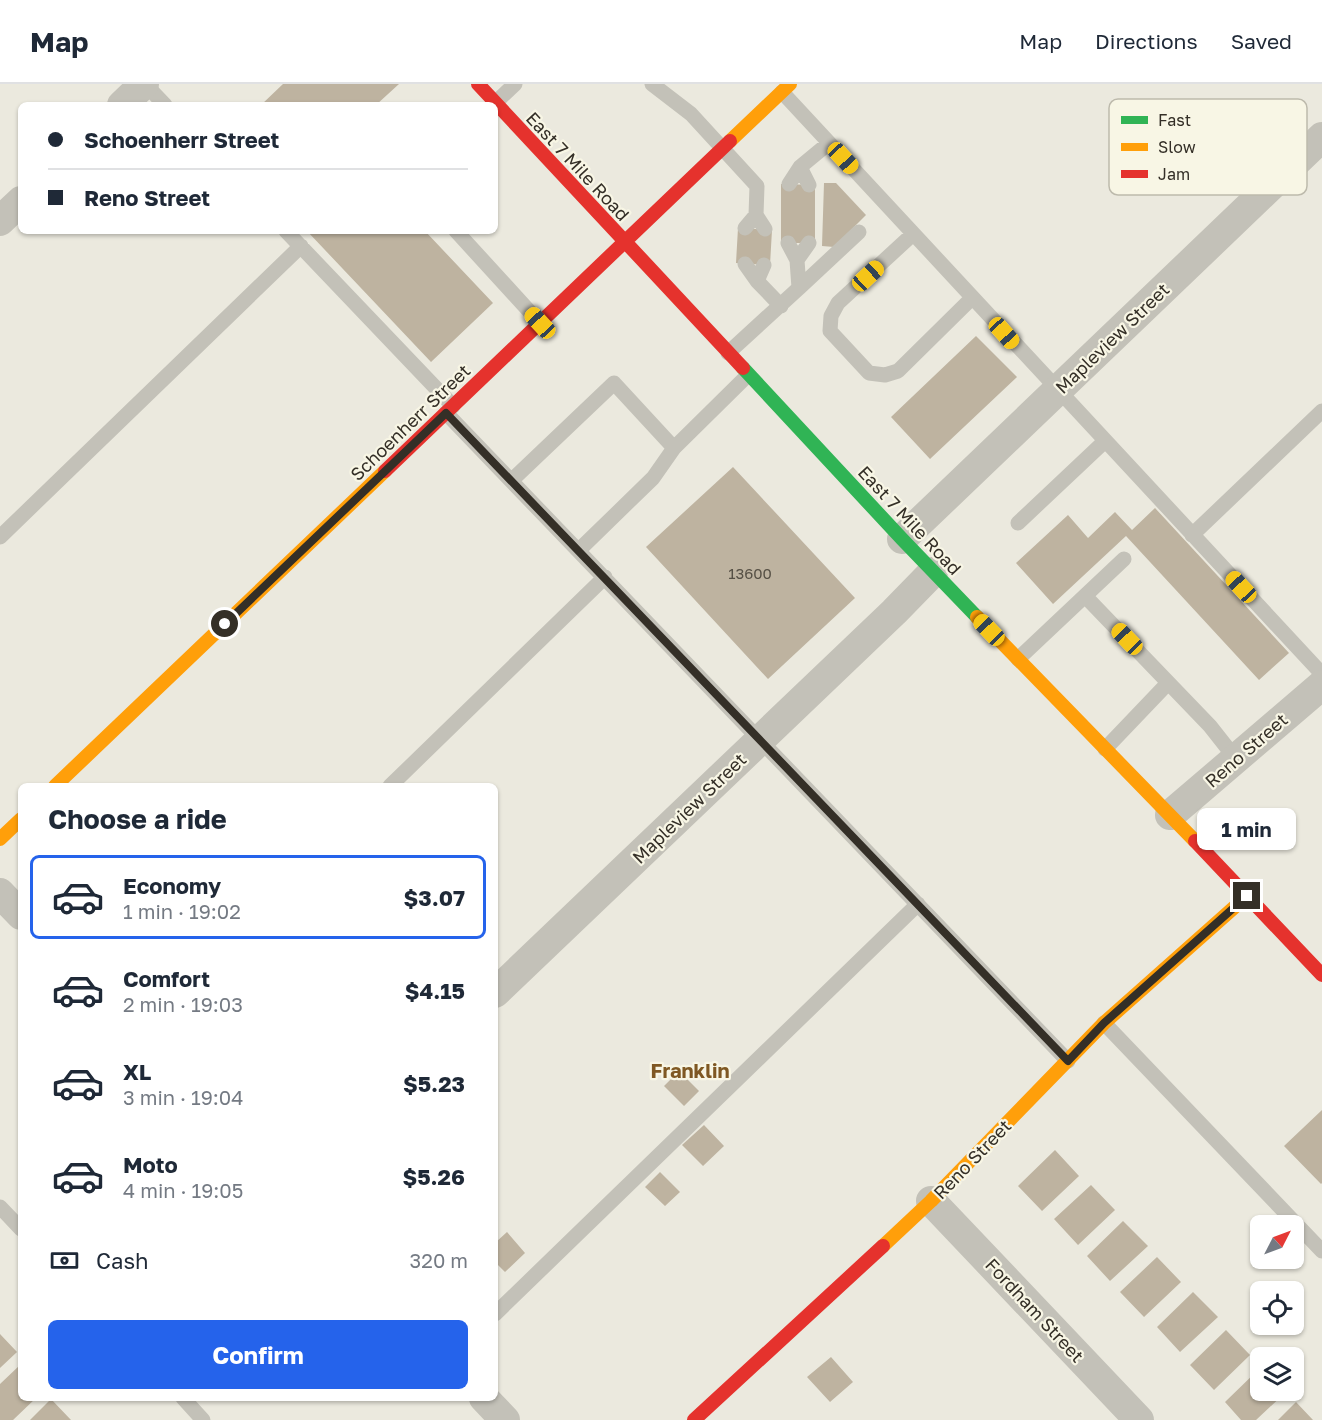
<!DOCTYPE html>
<html lang="en">
<head>
<meta charset="utf-8">
<style>
	:root { --surface:#fff; --page:#f2f2f3; --text:#1f2937; --muted:#747a83; --line:#e0e1e3; --accent:#2563eb }
	body { margin:0; font-family:"Golos Text",sans-serif; background:var(--page); color:var(--text); height:100vh; display:flex; flex-direction:column; font-size:22px; white-space:nowrap }
	* { box-sizing:border-box; margin:0 }
	p { font-size:20px; color:var(--muted) }
	.icon { flex:none; width:33px; height:33px; fill:none; stroke:currentColor; stroke-width:2; stroke-linecap:round; stroke-linejoin:round }
	.map { position:relative; flex:1; overflow:hidden }
	.details { position:absolute; left:18px; top:699px; width:480px; height:618px; display:flex; flex-direction:column; background:var(--surface); border-radius:9px; box-shadow:0 2px 4px #0004 }
	.details>* { flex:none }
	.hud { position:absolute; left:18px; top:18px; width:480px; height:132px; border-radius:9px; box-shadow:0 2px 4px #0004; display:grid; align-content:center; height:132px; padding:0 30px; background:var(--surface) }
	.needle { width:39px; rotate:48deg }
	.fabs { position:absolute; left:1250px; top:1131px; display:grid; gap:12px }
	.fabs a { display:grid; place-items:center; width:54px; height:54px; border-radius:9px; background:var(--surface); box-shadow:0 2px 4px #0004; font-size:30px }
	.end { position:absolute; width:27px; height:27px; margin:-14px; border:8px solid #342f27; background:#fff; box-shadow:0 0 0 3px #fff }
	.from { border-radius:50% }
	.bubble { position:absolute; height:42px; border-radius:9px; background:var(--surface); box-shadow:0 2px 4px #0004; font-size:20px; font-weight:700; line-height:42px; text-align:center }
	.car { position:absolute; width:18px; height:36px; margin:-18px -9px; border-radius:8px; box-shadow:0 0 4px 2px #0007; background:linear-gradient(#f5c518 24%,#345 0 40%,#f5c518 0 76%,#345 0 86%,#f5c518 0) }
	.hud b { display:flex; align-items:center; gap:21px; height:57px; font-size:22px }
	.hud b+b { border-top:2px solid var(--line) }
	.hud i { width:15px; height:15px; background:var(--text) }
	ul { padding:0; list-style:none }
	li { display:flex; align-items:center; gap:18px; height:84px; margin:0 12px 9px; padding:0 18px; border:3px solid transparent; border-radius:9px }
	li div { flex:1 }
	li b { display:block; font-size:22px }
	li em { font-style:normal; font-weight:700 }
	li.on { border-color:var(--accent) }
	li>.icon { width:54px; height:54px; stroke-width:1.5 }
	h2 { padding:0 30px; font-size:27px; line-height:72px }
	.pay { display:flex; align-items:center; gap:15px; height:66px; padding:0 30px; font-size:22px }
	.pay p { margin-inline-start:auto }
	.cta { display:flex; gap:12px; margin-top:auto; padding:12px 30px }
	.cta a { flex:1; height:69px; border-radius:9px; background:var(--accent); color:#fff; font-size:24px; font-weight:700; line-height:69px; text-align:center }
	header { display:flex; align-items:center; gap:36px; box-sizing:border-box; height:84px; padding:0 30px; background:var(--surface); border-bottom:2px solid var(--line) }
	header strong { font-size:28px }
	nav { display:flex; gap:33px; margin-inline-start:auto; font-size:21px }
	.map>svg:first-child { display:block }
</style>
</head>
<body>
<header>
<strong>Map</strong>
<nav><a>Map</a><a>Directions</a><a>Saved</a></nav>
</header>
<div class="map">
<svg width="1322" height="1336" viewBox="0 0 1322 1336">
	<rect width="100%" height="100%" fill="#ebe9de"/>
	<path fill="#beb3a0" d="M 283,0 L 399,0 L 376,21 L 261,21 Z
		M 824,99 L 836,99 L 866,131 L 834,163 L 822,162 Z
		M 781,100 L 815,101 L 815,159 L 781,159 Z
		M 738,144 L 772,146 L 770,181 L 736,179 Z
		M 307,147 L 425,147 L 493,219 L 431,278 Z
		M 976,252 L 1017,293 L 930,375 L 891,333 Z
		M 733,383 L 855,514 L 768,595 L 646,463 Z
		M 1155,424 L 1289,569 L 1259,596 L 1126,452 L 1053,520 L 1016,479 L 1068,431 L 1088,454 L 1115,428 L 1132,446 Z
		M 679,987 L 699,1007 L 684,1022 L 664,1002 Z
		M 1322,1026 L 1322,1099 L 1321,1100 L 1284,1062 Z
		M 704,1041 L 724,1062 L 703,1082 L 682,1061 Z
		M 1055,1066 L 1079,1092 L 1042,1127 L 1018,1102 Z
		M 660,1088 L 680,1108 L 665,1122 L 645,1103 Z
		M 1091,1101 L 1115,1126 L 1078,1161 L 1054,1135 Z
		M 1123,1137 L 1148,1162 L 1110,1197 L 1087,1172 Z
		M 507,1148 L 525,1169 L 505,1188 L 495,1178 L 495,1159 Z
		M 1157,1173 L 1181,1198 L 1144,1233 L 1120,1208 Z
		M 1193,1208 L 1218,1233 L 1180,1268 L 1157,1243 Z
		M 1226,1246 L 1250,1271 L 1214,1306 L 1190,1281 Z
		M 0,1250 L 17,1268 L 0,1284 Z
		M 831,1273 L 853,1298 L 830,1318 L 807,1293 Z
		M 20,1281 L 21,1314 L 36,1314 L 13,1336 L 0,1336 L 0,1300 Z
		M 1260,1284 L 1260,1306 L 1283,1306 L 1285,1309 L 1256,1336 L 1241,1336 L 1225,1318 Z
		M 51,1315 L 71,1336 L 30,1336 Z
		M 1296,1318 L 1313,1336 L 1278,1336 Z"/>
	<g fill="none" stroke-linecap="round" stroke-linejoin="round">
		<path stroke="#c3c1b8" stroke-width="15" d="M 145,0 L 165,21
			M 652,0 L 691,30 L 757,102 L 756,131 L 765,145
			M 782,8 L 1322,590
			M 495,19 L 515,0
			M 800,83 L 809,101
			M 789,100 L 800,83 L 829,59
			M 745,144 L 756,131
			M 286,147 L 453,322
			M 456,147 L 540,239
			M 913,150 L 838,219 L 831,232 L 830,247 L 869,289 L 885,291 L 898,287 L 972,214
			M 788,159 L 797,176
			M 745,180 L 757,197
			M 764,181 L 757,197 L 781,222
			M 799,204 L 859,148
			M 728,269 L 799,204 L 797,176 L 809,159
			M 446,329 L 1068,977
			M 512,396 L 614,299 L 674,364 L 748,291
			M 1018,439 L 1105,357
			M 1192,451 L 1322,327
			M 0,453 L 301,162
			M 579,466 L 653,394 L 674,364
			M 1085,512 L 1210,642 L 1236,675
			M 1018,575 L 1124,475
			M 1105,665 L 1168,599
			M 390,702 L 605,493
			M 1104,939 L 1322,1167
			M 0,1123 L 21,1145
			M 495,1230 L 918,820
			M 183,1314 L 203,1336"/>
		<path stroke="#c3c1b8" stroke-width="30" d="M 122,21 L 144,0
			M 0,137 L 21,117
			M 902,455 L 1322,53
			M 1170,731 L 1322,601
			M 0,809 L 21,831
			M 495,909 L 894,528 L 933,488
			M 931,1117 L 1139,1336
			M 484,1314 L 505,1336"/>
		<path stroke="#30b455" stroke-width="14" d="M 743,284 L 902,455 L 977,533"/>
		<path stroke="#ff9f0a" stroke-width="14" d="M 730,57 L 790,0
			M 977,533 L 1195,757
			M 55,702 L 385,387
			M 0,755 L 21,735
			M 883,1162 L 931,1117 L 1104,939 L 1247,812"/>
		<path stroke="#e5322d" stroke-width="14" d="M 478,0 L 743,284
			M 385,387 L 730,57
			M 1195,757 L 1322,891
			M 694,1336 L 883,1162"/>
	</g>
	<g fill="none" stroke-linecap="round" stroke-linejoin="round">
		<path stroke="#342f27" stroke-width="8" d="M 225,540 L 446,329 L 1068,977 L 1104,939 L 1247,812"/>
	</g>
	<g text-anchor="middle" dominant-baseline="central" stroke-width="4.5" stroke-linejoin="round" paint-order="stroke">
		<g font-size="15" fill="#565045">
			<text x="750" y="489">13600</text>
		</g>
		<g font-size="18" fill="#342f27" stroke="#f8f6e5">
			<text transform="translate(578 82) rotate(47)">East 7 Mile Road</text>
			<text transform="translate(1112 254) rotate(-44)">Mapleview Street</text>
			<text transform="translate(410 338) rotate(-44)">Schoenherr Street</text>
			<text transform="translate(910 436) rotate(47)">East 7 Mile Road</text>
			<text transform="translate(1246 666) rotate(-41)">Reno Street</text>
			<text transform="translate(689 724) rotate(-44)">Mapleview Street</text>
			<text transform="translate(972 1075) rotate(-46)">Reno Street</text>
			<text transform="translate(1035 1226) rotate(47)">Fordham Street</text>
		</g>
		<g font-size="20" font-weight="bold" fill="#7f5823" stroke="#f8f6e5">
			<text x="690" y="986">Franklin</text>
		</g>
	</g>
	<rect x="1109" y="15" width="198" height="96" rx="9" fill="#f8f6e5" stroke="#bdbaac" stroke-width="1.5"/>
	<rect x="1121" y="32" width="27" height="8" fill="#30b455"/>
	<rect x="1121" y="59" width="27" height="8" fill="#ff9f0a"/>
	<rect x="1121" y="86" width="27" height="8" fill="#e5322d"/>
	<g font-size="16" fill="#342f27">
		<text x="1158" y="42">Fast</text>
		<text x="1158" y="69">Slow</text>
		<text x="1158" y="96">Jam</text>
	</g>
</svg>
<div class="fabs">
<a><svg class="needle" viewBox="-14 -14 28 28"><path d="M0-13l5 13h-10z" fill="#e53935"/><path d="M0 13l5-13h-10z" fill="#747a83"/></svg></a>
<a><svg class="icon" aria-label="locate" viewBox="0 0 24 24"><circle cx="12" cy="12" r="6"/><path d="M12 2v4M12 18v4M2 12h4M18 12h4"/></svg></a>
<a><svg class="icon" aria-label="layers" viewBox="0 0 24 24"><path d="M12 4l9 5-9 5-9-5zM3 14l9 5 9-5"/></svg></a>
</div>
<i class="end from" style="left:225px;top:540px"></i>
<i class="end" style="left:1247px;top:812px"></i>
<div class="bubble" style="left:1197px;top:724px;width:99px">1 min</div>
<i class="car" style="left:843px;top:74px;rotate:137deg"></i>
<i class="car" style="left:868px;top:192px;rotate:47deg"></i>
<i class="car" style="left:540px;top:239px;rotate:317deg"></i>
<i class="car" style="left:1004px;top:249px;rotate:138deg"></i>
<i class="car" style="left:1241px;top:503px;rotate:317deg"></i>
<i class="car" style="left:989px;top:546px;rotate:316deg"></i>
<i class="car" style="left:1127px;top:555px;rotate:316deg"></i>
<div class="hud">
<b><i class="from"></i>Schoenherr Street</b>
<b><i></i>Reno Street</b>
</div>
<section class="details">
<h2>Choose a ride</h2>
<ul>
<li class="on"><svg class="icon" aria-label="car" viewBox="0 0 24 24"><path d="M5 17H2v-5l4-1 3-4h7l3 4 3 1v5h-3M9 17h6M6 11h13"/><circle cx="7" cy="17" r="2"/><circle cx="17" cy="17" r="2"/></svg><div><b>Economy</b><p>1 min · 19:02</p></div><em>$3.07</em></li>
<li><svg class="icon" aria-label="car" viewBox="0 0 24 24"><path d="M5 17H2v-5l4-1 3-4h7l3 4 3 1v5h-3M9 17h6M6 11h13"/><circle cx="7" cy="17" r="2"/><circle cx="17" cy="17" r="2"/></svg><div><b>Comfort</b><p>2 min · 19:03</p></div><em>$4.15</em></li>
<li><svg class="icon" aria-label="car" viewBox="0 0 24 24"><path d="M5 17H2v-5l4-1 3-4h7l3 4 3 1v5h-3M9 17h6M6 11h13"/><circle cx="7" cy="17" r="2"/><circle cx="17" cy="17" r="2"/></svg><div><b>XL</b><p>3 min · 19:04</p></div><em>$5.23</em></li>
<li><svg class="icon" aria-label="car" viewBox="0 0 24 24"><path d="M5 17H2v-5l4-1 3-4h7l3 4 3 1v5h-3M9 17h6M6 11h13"/><circle cx="7" cy="17" r="2"/><circle cx="17" cy="17" r="2"/></svg><div><b>Moto</b><p>4 min · 19:05</p></div><em>$5.26</em></li>
</ul>
<div class="pay"><svg class="icon" aria-label="cash" viewBox="0 0 24 24"><path d="M3 7h18v10H3z"/><circle cx="12" cy="12" r="2"/></svg>Cash<p>320 m</p></div>
<div class="cta"><a>Confirm</a></div>
</section>
</div>
</body>
</html>
